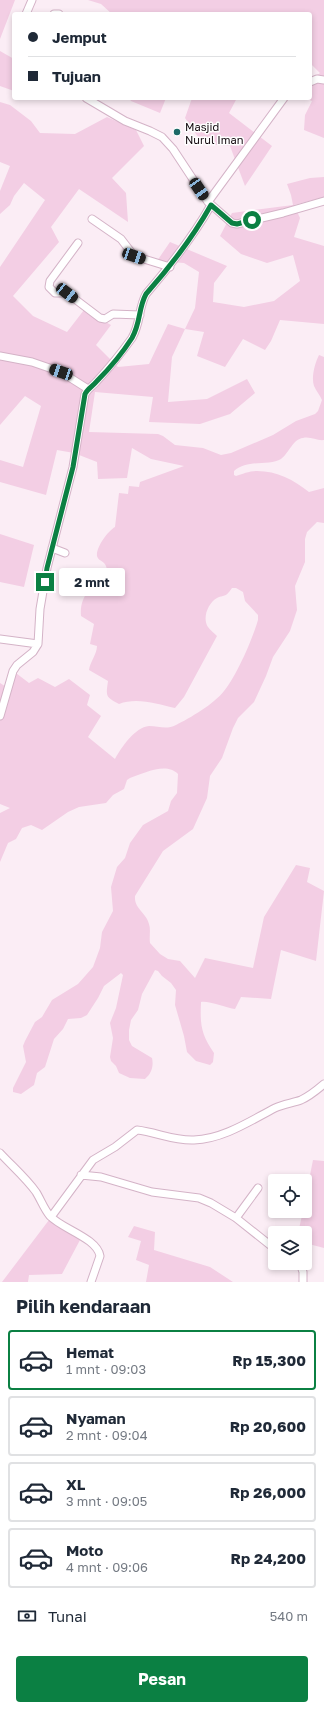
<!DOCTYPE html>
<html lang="id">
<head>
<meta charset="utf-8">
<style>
	:root { --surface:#fff; --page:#f2f2f3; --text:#1f2937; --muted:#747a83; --line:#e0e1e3; --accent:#0b8043 }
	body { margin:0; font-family:"Golos Text",sans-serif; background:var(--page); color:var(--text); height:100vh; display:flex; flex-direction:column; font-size:15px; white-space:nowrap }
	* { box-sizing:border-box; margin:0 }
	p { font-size:13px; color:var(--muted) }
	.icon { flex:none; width:22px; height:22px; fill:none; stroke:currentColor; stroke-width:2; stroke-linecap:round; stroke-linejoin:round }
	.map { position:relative; height:1282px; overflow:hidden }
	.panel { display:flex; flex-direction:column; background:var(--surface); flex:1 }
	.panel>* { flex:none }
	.guide { position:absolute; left:12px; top:12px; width:300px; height:88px; border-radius:4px; box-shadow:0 2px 6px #0003; display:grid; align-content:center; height:88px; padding:0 16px; background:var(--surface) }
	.buttons { position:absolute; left:268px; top:1174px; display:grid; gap:8px }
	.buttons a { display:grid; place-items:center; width:44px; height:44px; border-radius:4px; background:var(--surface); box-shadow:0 2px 6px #0003; font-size:20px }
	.end { position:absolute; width:18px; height:18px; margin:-9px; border:5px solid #0b8043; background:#fff; box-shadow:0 0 0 2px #fff }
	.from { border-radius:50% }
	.bubble { position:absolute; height:28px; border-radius:4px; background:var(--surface); box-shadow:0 2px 6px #0003; font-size:13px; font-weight:700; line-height:28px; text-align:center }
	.car { position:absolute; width:12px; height:24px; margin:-12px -6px; border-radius:5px; box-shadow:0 0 3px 1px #0007; background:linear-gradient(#222 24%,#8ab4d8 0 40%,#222 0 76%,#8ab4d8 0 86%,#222 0) }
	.guide b { display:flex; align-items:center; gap:14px; height:38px; font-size:15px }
	.guide b+b { border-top:1px solid var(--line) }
	.guide i { width:10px; height:10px; background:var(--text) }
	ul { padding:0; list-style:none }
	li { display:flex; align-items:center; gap:12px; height:60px; margin:0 8px 6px; padding:0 8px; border:2px solid var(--line); border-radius:4px }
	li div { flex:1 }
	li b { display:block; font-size:15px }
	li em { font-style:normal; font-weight:700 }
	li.selected { border-color:var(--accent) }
	li>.icon { width:36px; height:36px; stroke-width:1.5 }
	h2 { padding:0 16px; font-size:18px; line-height:48px }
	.pay { display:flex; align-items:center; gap:10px; height:44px; padding:0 16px; font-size:15px }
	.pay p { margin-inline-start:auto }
	.action { display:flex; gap:8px; margin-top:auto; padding:8px 16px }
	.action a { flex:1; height:46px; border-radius:4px; background:var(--accent); color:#fff; font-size:16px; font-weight:700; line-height:46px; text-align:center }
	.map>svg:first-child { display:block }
</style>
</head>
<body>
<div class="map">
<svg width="324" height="1282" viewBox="0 0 324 1282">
	<rect width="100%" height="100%" fill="#fbedf5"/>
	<path fill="#f3cee4" d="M 0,0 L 15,0 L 0,39 Z
		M 88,0 L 324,0 L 324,138 L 304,130 L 305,115 L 312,101 L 305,98 L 310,98 L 310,80 L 320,73 L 310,63 L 310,14 L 112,14 L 101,4 Z
		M 0,51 L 14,59 L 14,91 L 0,86 Z
		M 129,98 L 166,98 L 160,113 L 131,101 Z
		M 192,98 L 237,98 L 229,113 L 272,146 L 245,186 L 230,146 L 203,144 L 185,118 Z
		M 0,102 L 10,105 L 31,121 L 40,133 L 75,134 L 107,117 L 136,130 L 144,146 L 112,178 L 126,193 L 128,222 L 79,189 L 51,227 L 59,242 L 13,296 L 33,316 L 67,332 L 84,310 L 111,325 L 96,345 L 118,367 L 149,364 L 168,324 L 185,329 L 195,308 L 199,272 L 184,263 L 157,261 L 170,242 L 227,266 L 214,283 L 213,302 L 244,307 L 274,301 L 300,281 L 293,255 L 267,263 L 241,254 L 220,236 L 232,213 L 293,205 L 291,195 L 287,184 L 310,178 L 324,177 L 324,197 L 294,205 L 300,218 L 294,237 L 324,246 L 324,324 L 280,320 L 271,341 L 265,350 L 243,339 L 225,367 L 197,356 L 204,332 L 185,329 L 172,357 L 168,402 L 207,399 L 247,379 L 255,393 L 230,414 L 200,424 L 149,422 L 153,397 L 95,392 L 89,432 L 158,434 L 163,436 L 175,445 L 203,448 L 221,455 L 231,453 L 273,435 L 296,421 L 315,414 L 318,411 L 322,400 C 320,395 316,391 314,386 C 311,377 315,363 319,355 L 324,357 L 324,440 C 317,441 310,436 303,438 C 293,439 289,453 281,459 C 270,466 248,459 234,471 L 234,475 L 236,476 C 242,474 250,471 257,471 C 277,471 294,480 309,492 L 324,488 L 324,523 L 317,522 L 307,532 L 305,539 L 305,562 L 295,586 L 297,610 L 290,631 L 273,657 L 266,676 L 254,702 L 238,718 L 233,728 L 222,758 L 210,776 L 207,798 L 193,829 L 163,851 L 135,896 C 134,909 147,913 149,924 C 151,930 149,936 150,943 L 160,954 L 168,959 L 180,961 L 195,978 L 205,958 L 253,968 L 264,917 L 296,865 L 310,868 L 307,882 L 324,891 L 316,961 L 281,950 L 271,999 L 241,997 L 235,1009 C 227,1008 207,1000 201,1002 C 200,1025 201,1034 214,1053 L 213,1062 L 210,1065 L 196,1061 L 187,1052 L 184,1036 L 175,1005 L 176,990 L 171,983 L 162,976 L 158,971 L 155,970 L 142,994 L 138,1010 L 131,1020 L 129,1030 L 129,1040 L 132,1046 L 152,1058 C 154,1067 151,1074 145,1079 L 130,1078 L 119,1073 L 116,1066 L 111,1061 L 110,1057 L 113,1038 L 110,1023 L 116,1008 L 123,975 L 121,973 L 104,986 L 98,998 L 87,1015 L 81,1018 L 68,1019 L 63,1029 L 54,1039 L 45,1067 L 37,1073 L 34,1085 L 21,1094 L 13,1092 L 13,1088 L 26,1062 L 23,1046 L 25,1041 L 35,1022 L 42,1017 L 52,1000 L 78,984 L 93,967 L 100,948 L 102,932 L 113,911 L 111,887 L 117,867 L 125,858 L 130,843 L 143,825 L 168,811 L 171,801 L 177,793 L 178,774 C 166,762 145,773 130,778 L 127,780 L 124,789 L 113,795 L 106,803 L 79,807 L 68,812 L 42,830 L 31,825 L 22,828 L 16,839 L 8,843 L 0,862 L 0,813 L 10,808 L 0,804 L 0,683 L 8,688 L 12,670 L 29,683 L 38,678 L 55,687 L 69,679 L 90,695 L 87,705 L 101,716 L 88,737 L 115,759 C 121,748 135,727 149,726 C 159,726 166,730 176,725 C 190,718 214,704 224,691 C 237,675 252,640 258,620 L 258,615 L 245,601 L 243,592 L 236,588 L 232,588 C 225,598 226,594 217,598 C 208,603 202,618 208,627 C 210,630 214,633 217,636 L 184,697 L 175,708 C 157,704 137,697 119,704 C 105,697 106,696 108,681 L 89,670 C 90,662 97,654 97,646 L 90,644 L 94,624 L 81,616 C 80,605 83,598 89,589 C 92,588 98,587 101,585 C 108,581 109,568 104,563 C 101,560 98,560 97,556 C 96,547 108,531 115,527 L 119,493 L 128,494 L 129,486 L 139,487 L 140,482 L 184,466 L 151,459 L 132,448 L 127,478 L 98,479 L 97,462 L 74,453 L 57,450 L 46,495 L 0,482 L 0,460 L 23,467 L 41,406 L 25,396 L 0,425 L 0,267 L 45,200 L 24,183 L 14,196 L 10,205 L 0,214 L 0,191 L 10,166 L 0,162 Z
		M 0,534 L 34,545 L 24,587 L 0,582 Z
		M 313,1160 L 324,1161 L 324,1248 L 305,1243 L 305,1233 L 298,1233 L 303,1211 L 305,1211 L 305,1200 Z
		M 52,1216 L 80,1240 L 62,1274 L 29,1275 L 28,1282 L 2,1282 Z
		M 134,1226 L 155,1232 L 154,1250 L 210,1267 L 233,1282 L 146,1282 L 149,1265 L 136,1260 L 141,1241 L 128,1237 Z"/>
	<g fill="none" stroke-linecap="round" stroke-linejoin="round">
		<g stroke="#d4b3c7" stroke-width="9">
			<path id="minor" d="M 26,14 L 32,0
				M 54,14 L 59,14
				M 310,82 L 317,79 L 324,80
				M 86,98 L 125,121 L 150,131 L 162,137 L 173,149 L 208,202 L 232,223 L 237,224 L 283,213 L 324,201
				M 208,202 L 284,98
				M 92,219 L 121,239 L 134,256 L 170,267
				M 78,243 L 50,281 L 49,287 L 55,293 L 67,293 L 100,318 L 105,319 L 113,314 L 140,315
				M 0,356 L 32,362 L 61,372 L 88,389
				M 52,548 L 65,553
				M 0,639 L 38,644
				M 0,716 L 13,671 L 17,665 L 33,652 L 38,644 L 40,609 L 47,568 L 73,467 L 85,394 C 88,388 93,386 97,381 C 109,368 122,352 132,338 C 141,322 138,309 146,294 C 170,266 193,237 211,205
				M 0,1153 C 12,1166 26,1178 36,1192 C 41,1200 44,1209 50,1216 C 62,1229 97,1238 100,1256 L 91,1282
				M 81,1175 L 101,1177 L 152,1192 L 199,1198 L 211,1203 L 236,1218 L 270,1245 L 275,1246
				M 51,1217 L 93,1160 L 115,1147 L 137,1130 C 156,1132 174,1141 194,1140 C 223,1139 250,1121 275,1108 C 283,1104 293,1103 301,1100 C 310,1096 317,1090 324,1084
				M 236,1218 L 258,1188
				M 300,1263 L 303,1272 L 303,1282"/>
		</g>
		<use href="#minor" stroke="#fff" stroke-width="7"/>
	</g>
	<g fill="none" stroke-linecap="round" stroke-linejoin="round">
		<path stroke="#0b8043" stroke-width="5" d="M 45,582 L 47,568 L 73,467 L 85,394 C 88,388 93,386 97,381 C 109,369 123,352 132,338 C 141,322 138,309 146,294 C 170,267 193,237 211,205 L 232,223 L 237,224 L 252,220"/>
	</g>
	<circle fill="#1d6967" stroke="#fefefe" stroke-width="1.5" cx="177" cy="132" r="4"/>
	<g text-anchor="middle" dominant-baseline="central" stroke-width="3" stroke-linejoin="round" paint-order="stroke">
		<g font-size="11" fill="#12080e" stroke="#fefefe" text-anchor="start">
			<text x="185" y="126">Masjid<tspan x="185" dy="13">Nurul Iman</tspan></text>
		</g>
	</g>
</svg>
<div class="buttons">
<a><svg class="icon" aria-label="locate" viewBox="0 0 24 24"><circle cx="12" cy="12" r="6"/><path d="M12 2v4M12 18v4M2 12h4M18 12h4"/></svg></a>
<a><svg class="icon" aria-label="layers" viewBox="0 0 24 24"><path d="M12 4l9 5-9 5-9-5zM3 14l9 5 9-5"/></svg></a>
</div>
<i class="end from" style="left:252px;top:220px"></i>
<i class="end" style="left:45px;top:582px"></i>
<div class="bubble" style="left:59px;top:568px;width:66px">2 mnt</div>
<i class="car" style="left:199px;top:189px;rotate:146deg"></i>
<i class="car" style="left:134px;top:256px;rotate:109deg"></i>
<i class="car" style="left:67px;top:293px;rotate:128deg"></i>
<i class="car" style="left:61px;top:372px;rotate:289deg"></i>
<div class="guide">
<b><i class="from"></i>Jemput</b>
<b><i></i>Tujuan</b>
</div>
</div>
<section class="panel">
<h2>Pilih kendaraan</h2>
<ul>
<li class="selected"><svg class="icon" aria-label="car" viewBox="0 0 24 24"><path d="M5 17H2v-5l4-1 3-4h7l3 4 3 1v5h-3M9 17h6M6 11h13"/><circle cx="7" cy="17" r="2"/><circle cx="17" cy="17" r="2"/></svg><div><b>Hemat</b><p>1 mnt · 09:03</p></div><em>Rp 15,300</em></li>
<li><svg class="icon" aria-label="car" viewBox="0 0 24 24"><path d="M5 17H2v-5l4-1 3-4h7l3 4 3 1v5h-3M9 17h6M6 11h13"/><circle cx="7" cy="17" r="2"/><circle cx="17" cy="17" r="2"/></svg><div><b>Nyaman</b><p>2 mnt · 09:04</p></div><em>Rp 20,600</em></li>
<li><svg class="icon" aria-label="car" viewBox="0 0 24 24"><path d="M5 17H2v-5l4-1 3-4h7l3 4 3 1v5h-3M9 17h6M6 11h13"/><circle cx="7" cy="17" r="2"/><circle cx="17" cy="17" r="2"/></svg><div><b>XL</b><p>3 mnt · 09:05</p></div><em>Rp 26,000</em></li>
<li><svg class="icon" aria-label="car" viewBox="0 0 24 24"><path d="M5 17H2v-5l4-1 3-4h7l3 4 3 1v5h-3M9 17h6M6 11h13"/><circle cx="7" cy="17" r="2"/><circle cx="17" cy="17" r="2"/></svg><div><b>Moto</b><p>4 mnt · 09:06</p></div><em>Rp 24,200</em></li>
</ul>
<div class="pay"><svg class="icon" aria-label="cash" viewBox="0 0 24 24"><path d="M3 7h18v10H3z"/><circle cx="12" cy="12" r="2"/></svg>Tunai<p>540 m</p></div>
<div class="action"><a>Pesan</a></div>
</section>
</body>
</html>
